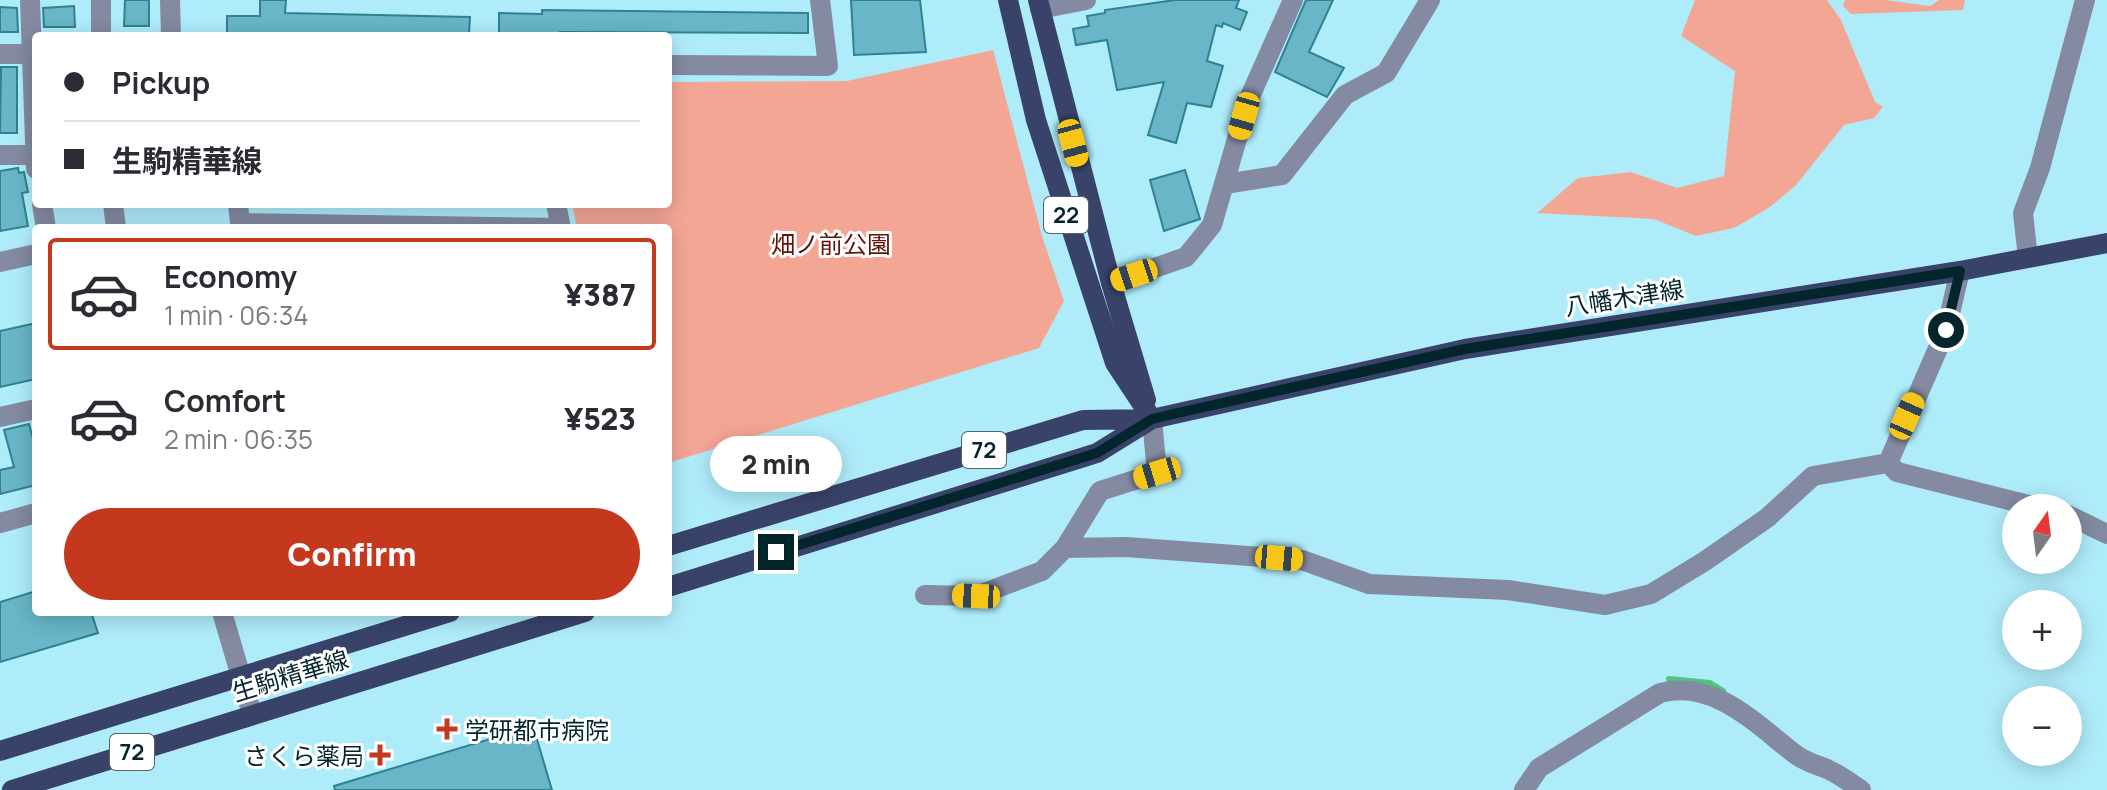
<!DOCTYPE html>
<html lang="en">
<head>
<meta charset="utf-8">
<style>
	:root { --surface:#fff; --page:#f2f2f3; --text:#2b2b33; --muted:#7c7c81; --line:#e1e1e2; --accent:#c4391e }
	body { margin:0; font-family:Manrope,"Noto Sans JP",sans-serif; background:var(--page); color:var(--text); height:100vh; display:flex; flex-direction:column; font-size:30px; white-space:nowrap }
	* { box-sizing:border-box; margin:0 }
	p { font-size:26px; color:var(--muted) }
	.icon { flex:none; width:44px; height:44px; fill:none; stroke:currentColor; stroke-width:2; stroke-linecap:round; stroke-linejoin:round }
	.map { position:relative; flex:1; overflow:hidden }
	.side { position:absolute; left:32px; top:224px; width:640px; height:392px; display:flex; flex-direction:column; background:var(--surface); border-radius:8px; box-shadow:0 4px 20px #0003 }
	.side>* { flex:none }
	.hud { position:absolute; left:32px; top:32px; width:640px; height:176px; border-radius:8px; box-shadow:0 4px 20px #0003; display:grid; align-content:center; height:176px; padding:0 32px; background:var(--surface) }
	.needle { width:52px; rotate:14deg }
	.fabs { position:absolute; left:2002px; top:494px; display:grid; gap:16px }
	.fabs a { display:grid; place-items:center; width:80px; height:80px; border-radius:50%; background:var(--surface); box-shadow:0 4px 20px #0003; font-size:40px }
	.end { position:absolute; width:36px; height:36px; margin:-18px; border:10px solid #03252c; background:#fff; box-shadow:0 0 0 4px #fff }
	.from { border-radius:50% }
	.bubble { position:absolute; height:56px; border-radius:28px; background:var(--surface); box-shadow:0 4px 20px #0003; font-size:26px; font-weight:800; line-height:56px; text-align:center }
	.car { position:absolute; width:24px; height:48px; margin:-24px -12px; border-radius:10px; box-shadow:0 0 6px 2px #0007; background:linear-gradient(#f5c518 24%,#345 0 40%,#f5c518 0 76%,#345 0 86%,#f5c518 0) }
	.hud b { display:flex; align-items:center; gap:28px; height:76px; font-size:30px }
	.hud b+b { border-top:2px solid var(--line) }
	.hud i { width:20px; height:20px; background:var(--text) }
	ul { padding:14px 0 0; list-style:none }
	li { display:flex; align-items:center; gap:24px; height:112px; margin:0 16px 12px; padding:0 16px; border:4px solid transparent; border-radius:8px }
	li div { flex:1 }
	li b { display:block; font-size:30px }
	li em { font-style:normal; font-weight:800 }
	li.on { border-color:var(--accent) }
	li>.icon { width:72px; height:72px; stroke-width:1.5 }
	.cta { display:flex; gap:16px; margin-top:auto; padding:16px 32px }
	.cta a { flex:1; height:92px; border-radius:48px; background:var(--accent); color:#fff; font-size:32px; font-weight:800; line-height:92px; text-align:center }
	.map>svg:first-child { display:block }
</style>
</head>
<body>
<div class="map">
<svg width="2107" height="790" viewBox="0 0 2107 790">
	<rect width="100%" height="100%" fill="#afecfa"/>
	<path fill="#f4a695" d="M 1695,0 L 1827,0 L 1841,20 L 1875,102 L 1883,107 L 1874,118 L 1844,125 L 1796,185 L 1770,207 L 1734,228 L 1696,236 L 1654,219 L 1537,213 L 1578,178 L 1631,172 L 1677,188 L 1724,176 L 1735,71 L 1681,36 Z
		M 1845,0 L 1885,0 L 1930,6 L 1939,0 L 1965,0 L 1963,10 L 1851,14 L 1843,6 Z
		M 993,50 L 1042,236 L 1064,301 L 1039,348 L 668,463 L 668,228 L 577,228 L 572,204 L 668,204 L 668,82 L 847,81 Z"/>
	<g fill="none" stroke-linecap="round" stroke-linejoin="round">
		<path stroke="#4dc87b" stroke-width="6" d="M 1669,679 L 1710,683 L 1723,691"/>
	</g>
	<path fill="#68b6c7" stroke="#308191" stroke-width="2" d="M 125,0 L 149,0 L 149,26 L 124,26 Z
		M 260,0 L 286,0 L 285,13 L 470,17 L 469,35 L 227,36 L 227,16 L 260,16 Z
		M 851,0 L 920,0 L 926,52 L 854,55 Z
		M 1175,0 L 1239,0 L 1236,8 L 1247,12 L 1240,30 L 1223,23 L 1222,27 L 1216,25 L 1207,61 L 1223,66 L 1211,107 L 1187,103 L 1176,143 L 1148,135 L 1164,82 L 1117,90 L 1107,40 L 1076,45 L 1073,29 L 1089,26 L 1087,16 L 1105,13 L 1105,10 Z
		M 1306,0 L 1333,0 L 1309,52 L 1344,68 L 1327,97 L 1275,72 Z
		M 74,6 L 75,27 L 44,27 L 43,8 Z
		M 0,7 L 17,8 L 18,32 L 0,32 Z
		M 542,10 L 808,13 L 808,33 L 560,32 L 560,36 L 542,36 L 542,33 L 499,33 L 499,13 L 542,14 Z
		M 1,67 L 17,67 L 17,133 L 0,133 Z
		M 18,168 L 19,173 L 24,172 L 28,192 L 22,193 L 28,226 L 0,231 L 0,171 Z
		M 1185,170 L 1200,219 L 1164,231 L 1150,180 Z
		M 36,323 L 36,379 L 0,387 L 0,331 Z
		M 29,424 L 36,450 L 36,485 L 0,494 L 0,470 L 14,467 L 4,430 Z
		M 36,591 L 36,612 L 91,612 L 98,633 L 0,662 L 0,602 Z
		M 533,726 L 552,790 L 335,790 L 334,786 Z"/>
	<g fill="none" stroke-linecap="round" stroke-linejoin="round">
		<path stroke="#838aa1" stroke-width="20" d="M 30,0 L 36,169
			M 101,0 L 101,36
			M 170,0 L 171,36
			M 1040,9 L 1086,0
			M 0,54 L 32,54
			M 668,65 L 828,66 L 820,0
			M 0,155 L 34,155
			M 1225,184 L 1282,175 L 1345,95 L 1386,73 L 1430,0
			M 42,204 L 46,228
			M 113,204 L 116,228
			M 238,204 L 240,223 L 561,228 L 556,204
			M 2028,258 L 2023,213 L 2040,168 L 2085,0
			M 0,262 L 36,254
			M 1111,283 L 1186,257 L 1212,225 L 1248,101 L 1293,0
			M 0,417 L 36,409
			M 1888,463 L 1897,472 L 2041,508
			M 2068,515 L 2107,534
			M 0,523 L 36,513
			M 1065,548 L 1126,547 L 1302,560 L 1369,584 L 1508,590 L 1605,605 L 1651,594 L 1705,561 L 1767,518 L 1813,476 L 1888,463 L 1946,330 L 1960,271
			M 925,595 L 976,596 L 1042,571 L 1065,548 L 1100,491 L 1157,473 L 1152,419
			M 222,612 L 252,714
			M 1524,790 L 1539,768 L 1660,693 C 1713,678 1757,725 1795,754 C 1805,762 1818,765 1829,770 C 1840,775 1851,783 1861,790"/>
		<path stroke="#39436a" stroke-width="20" d="M 1008,0 L 1036,120 L 1115,363 L 1152,419
			M 1038,0 L 1111,283 L 1146,400
			M 668,546 L 1083,420 L 1152,419 L 1465,349 L 1960,271 L 2107,243
			M 668,587 L 1097,453 L 1152,419
			M 0,751 L 450,612
			M 12,790 L 585,612"/>
	</g>
	<g fill="none" stroke-linecap="round" stroke-linejoin="round">
		<path stroke="#03252c" stroke-width="10" d="M 776,552 L 1097,453 L 1152,419 L 1182,412 L 1465,349 L 1960,271 L 1946,330"/>
	</g>
	<g fill="#c4391e" stroke="#fff" stroke-width="3">
		<path d="M443 717h8v8h8v8h-8v8h-8v-8h-8v-8h8z"/>
		<path d="M376 743h8v8h8v8h-8v8h-8v-8h-8v-8h8z"/>
	</g>
	<g text-anchor="middle" dominant-baseline="central" stroke-width="6" stroke-linejoin="round" paint-order="stroke">
		<g fill="#fff" stroke="#4f666b" stroke-width="2">
			<rect x="1044" y="197" width="44" height="36" rx="6"/>
			<rect x="962" y="432" width="44" height="36" rx="6"/>
			<rect x="110" y="734" width="44" height="36" rx="6"/>
		</g>
		<g font-size="22" font-weight="bold" fill="#03252c">
			<text x="1066" y="215">22</text>
			<text x="984" y="450">72</text>
			<text x="132" y="752">72</text>
		</g>
		<g font-size="24" fill="#601405" stroke="#fff">
			<text x="831" y="243">畑ノ前公園</text>
		</g>
		<g font-size="24" fill="#03252c" stroke="#fff">
			<text transform="translate(1624 297) rotate(-9)">八幡木津線</text>
			<text transform="translate(290 675) rotate(-17)">生駒精華線</text>
		</g>
		<g font-size="24" fill="#03252c" stroke="#fff" text-anchor="start">
			<text x="465" y="729">学研都市病院</text>
			<text x="364" y="755" text-anchor="end">さくら薬局</text>
		</g>
	</g>
</svg>
<div class="fabs">
<a><svg class="needle" viewBox="-14 -14 28 28"><path d="M0-13l5 13h-10z" fill="#e53935"/><path d="M0 13l5-13h-10z" fill="#7c7c81"/></svg></a>
<a>+</a>
<a>−</a>
</div>
<i class="end from" style="left:1946px;top:330px"></i>
<i class="end" style="left:776px;top:552px"></i>
<div class="bubble" style="left:710px;top:436px;width:132px">2 min</div>
<i class="car" style="left:1244px;top:116px;rotate:196deg"></i>
<i class="car" style="left:1073px;top:143px;rotate:165deg"></i>
<i class="car" style="left:1134px;top:275px;rotate:252deg"></i>
<i class="car" style="left:1907px;top:416px;rotate:24deg"></i>
<i class="car" style="left:1157px;top:473px;rotate:253deg"></i>
<i class="car" style="left:1279px;top:558px;rotate:95deg"></i>
<i class="car" style="left:976px;top:596px;rotate:272deg"></i>
<div class="hud">
<b><i class="from"></i>Pickup</b>
<b><i></i>生駒精華線</b>
</div>
<section class="side">
<ul>
<li class="on"><svg class="icon" aria-label="car" viewBox="0 0 24 24"><path d="M5 17H2v-5l4-1 3-4h7l3 4 3 1v5h-3M9 17h6M6 11h13"/><circle cx="7" cy="17" r="2"/><circle cx="17" cy="17" r="2"/></svg><div><b>Economy</b><p>1 min · 06:34</p></div><em>¥387</em></li>
<li><svg class="icon" aria-label="car" viewBox="0 0 24 24"><path d="M5 17H2v-5l4-1 3-4h7l3 4 3 1v5h-3M9 17h6M6 11h13"/><circle cx="7" cy="17" r="2"/><circle cx="17" cy="17" r="2"/></svg><div><b>Comfort</b><p>2 min · 06:35</p></div><em>¥523</em></li>
</ul>
<div class="cta"><a>Confirm</a></div>
</section>
</div>
</body>
</html>
